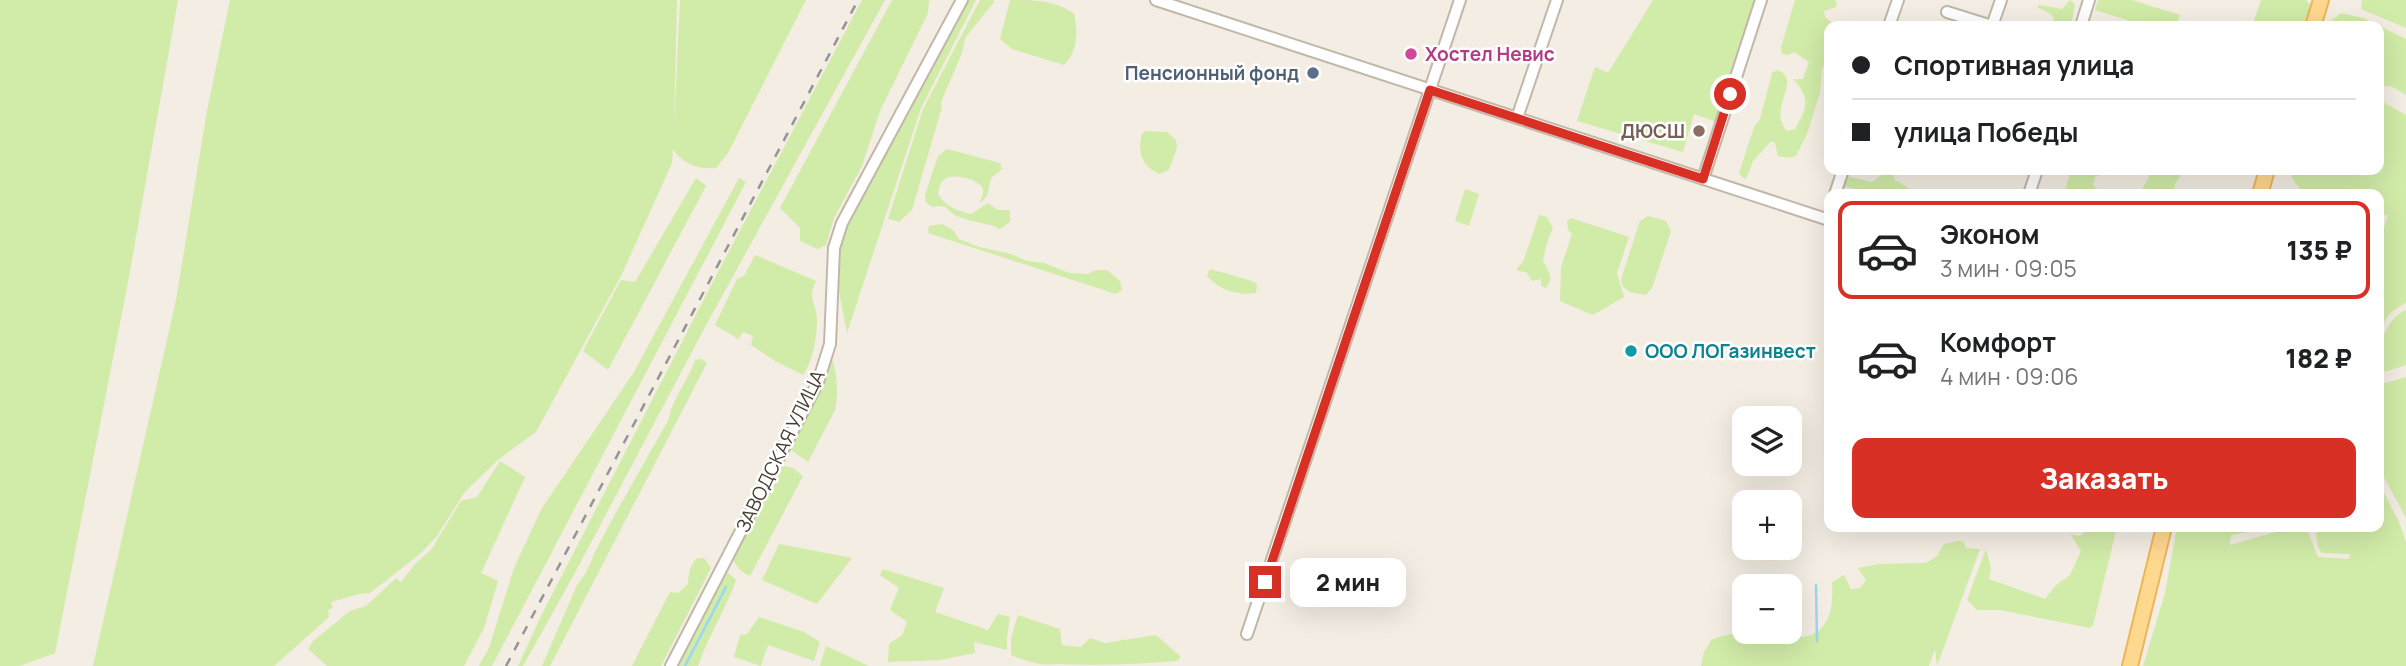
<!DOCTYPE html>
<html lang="ru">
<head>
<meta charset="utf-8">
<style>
	:root { --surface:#fff; --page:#f2f2f2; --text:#202124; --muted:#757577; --line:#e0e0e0; --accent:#d93025 }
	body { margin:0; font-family:Manrope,sans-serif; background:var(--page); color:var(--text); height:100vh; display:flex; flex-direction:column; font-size:26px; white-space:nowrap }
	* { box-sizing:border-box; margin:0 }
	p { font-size:23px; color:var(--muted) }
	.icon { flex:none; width:38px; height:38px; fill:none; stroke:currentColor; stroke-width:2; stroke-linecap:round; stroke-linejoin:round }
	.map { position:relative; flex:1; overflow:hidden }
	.sheet { position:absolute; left:1824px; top:189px; width:560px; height:343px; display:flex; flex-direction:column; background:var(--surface); border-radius:14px; box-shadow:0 7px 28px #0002 }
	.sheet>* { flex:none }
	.guide { position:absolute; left:1824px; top:21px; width:560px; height:154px; border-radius:14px; box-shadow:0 7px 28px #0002; display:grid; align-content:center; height:154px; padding:0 28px; background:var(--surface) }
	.tools { position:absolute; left:1732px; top:406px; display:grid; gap:14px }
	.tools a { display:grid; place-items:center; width:70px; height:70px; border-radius:14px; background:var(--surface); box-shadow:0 7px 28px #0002; font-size:35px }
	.end { position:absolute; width:32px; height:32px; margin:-16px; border:9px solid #d93025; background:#fff; box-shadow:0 0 0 4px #fff }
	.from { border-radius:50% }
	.bubble { position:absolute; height:49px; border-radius:14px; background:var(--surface); box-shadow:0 7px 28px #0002; font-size:23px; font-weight:800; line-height:49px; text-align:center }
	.guide b { display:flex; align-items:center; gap:24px; height:66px; font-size:26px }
	.guide b+b { border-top:2px solid var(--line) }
	.guide i { width:18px; height:18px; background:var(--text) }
	ul { padding:12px 0 0; list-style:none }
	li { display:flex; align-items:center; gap:21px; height:98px; margin:0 14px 10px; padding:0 14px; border:4px solid transparent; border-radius:14px }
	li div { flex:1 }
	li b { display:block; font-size:26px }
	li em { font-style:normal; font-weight:800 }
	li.on { border-color:var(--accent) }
	li>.icon { width:63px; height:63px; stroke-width:1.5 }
	.action { display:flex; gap:14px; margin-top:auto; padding:14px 28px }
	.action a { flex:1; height:80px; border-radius:14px; background:var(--accent); color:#fff; font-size:28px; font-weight:800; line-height:80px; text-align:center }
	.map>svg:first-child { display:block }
</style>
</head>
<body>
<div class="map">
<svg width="2406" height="666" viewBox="0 0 2406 666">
	<rect width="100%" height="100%" fill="#f3ede3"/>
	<path fill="#d1eba8" d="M 0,0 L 178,0 L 128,282 L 55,653 L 19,666 L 0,666 Z
		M 230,0 L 677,0 L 674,128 L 680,0 L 806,0 L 728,153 L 716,168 C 697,170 682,163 673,149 L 672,163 L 622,274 L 536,432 L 499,459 L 464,493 L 437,536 L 420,554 L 370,593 L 359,594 L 331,602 L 333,608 L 328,610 L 329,617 L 274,666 L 93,666 L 176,300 L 207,111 Z
		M 862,0 L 885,0 L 704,329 L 576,571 L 523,666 L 518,666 L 540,618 L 717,274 Z
		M 892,0 L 929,0 L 928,13 L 880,111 L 862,166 L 834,218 L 826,245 L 818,249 L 800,241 L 800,228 L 780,208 Z
		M 968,0 L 976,0 L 921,108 L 847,333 L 837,281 L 840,249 L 846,225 Z
		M 980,0 L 994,0 L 994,2 L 965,38 L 962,53 L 941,102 L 942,107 L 912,210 L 899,222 L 888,219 L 923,109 Z
		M 1010,0 C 1033,0 1056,0 1074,14 C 1078,32 1078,51 1064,65 L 1012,49 L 1000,39 Z
		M 1653,0 L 1755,0 L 1716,122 L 1694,114 L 1683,152 L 1577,121 L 1595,67 L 1608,73 Z
		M 1795,0 L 1835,0 L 1837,3 L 1836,7 L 1824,11 L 1825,17 L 1832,23 L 1829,26 L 1829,58 L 1822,69 L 1820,93 L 1807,134 L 1796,156 L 1788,158 L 1778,156 L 1775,143 L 1771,141 L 1753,161 L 1747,177 L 1744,179 L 1739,173 L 1754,127 L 1760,119 L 1772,73 L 1777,70 C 1804,79 1766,110 1787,131 L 1795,129 C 1807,108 1811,98 1793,79 L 1803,79 L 1809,62 L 1794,52 L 1788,55 L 1782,54 L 1781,47 Z
		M 2070,0 L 2075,4 L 2071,26 L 2052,26 L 2054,19 L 2052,15 L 2037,7 L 2039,5 L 2062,9 Z
		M 2098,0 L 2132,0 L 2180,15 L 2176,26 L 2146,26 L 2095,10 Z
		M 2261,0 L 2306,0 L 2311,5 L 2306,26 L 2252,26 Z
		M 2362,0 L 2406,0 L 2406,28 L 2361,9 Z
		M 2341,13 L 2363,18 L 2406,39 L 2406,95 L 2391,86 L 2378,87 L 2378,26 L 2325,26 Z
		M 2378,99 L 2406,115 L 2406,303 C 2389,311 2384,320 2378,338 L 2378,246 L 2388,215 L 2378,216 L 2378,194 L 2303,194 L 2287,170 L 2378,170 Z
		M 1146,131 L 1167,132 L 1176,140 L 1177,148 L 1169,170 L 1159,174 C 1142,166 1137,153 1142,134 Z
		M 947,149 L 1000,163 L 1002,169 L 991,178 L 987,196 L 979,204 C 981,199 985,192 982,187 C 977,179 952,173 945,179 C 940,182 939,188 938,194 C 943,205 959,212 971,214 L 988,203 L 998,210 L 1010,210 L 1010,222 L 1000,229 C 985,221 956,222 946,207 L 939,206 L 932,207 L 926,202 L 925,195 L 938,156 Z
		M 1888,170 L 1915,170 L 1916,173 L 1911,175 L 1896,171 L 1894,174 L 1894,179 L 1910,189 L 1909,194 L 1870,194 L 1844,186 L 1842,183 L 1846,176 L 1872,182 Z
		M 2071,170 L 2100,170 L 2101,174 L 2095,177 L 2093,185 L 2102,194 L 2064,194 Z
		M 2153,170 L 2184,170 L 2175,184 L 2174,194 L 2139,194 Z
		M 696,178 L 706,186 L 608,370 L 583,351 L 621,280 L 635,282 Z
		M 739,178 L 746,182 L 492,666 L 479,666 L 489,648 L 514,568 L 542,508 L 634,372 Z
		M 1465,189 L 1479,194 L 1469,226 L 1455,221 Z
		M 1539,215 L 1547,217 L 1553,228 L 1547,242 L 1543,260 C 1547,271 1555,276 1546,288 L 1541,286 L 1541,279 L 1532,281 L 1526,272 L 1518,271 L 1517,268 L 1523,262 Z
		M 1648,216 L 1666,221 L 1671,231 L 1652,288 L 1646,295 L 1630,292 L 1623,287 L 1621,279 L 1640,221 Z
		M 1571,218 L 1629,237 L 1617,273 L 1624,297 L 1593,315 L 1560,301 L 1561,267 L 1572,234 L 1568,230 L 1567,221 Z
		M 942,224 L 953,230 L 959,239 L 979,247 L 1011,254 L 1027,261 L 1044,263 L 1069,273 L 1087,274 L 1097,270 L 1107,270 L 1120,281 L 1122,290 L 1116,294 L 928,233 L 929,226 Z
		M 755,255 L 816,281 C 807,300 816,301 817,319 C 817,337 813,361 803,375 L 775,361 L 751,345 L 753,336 L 743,332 L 738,339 L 715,325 L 737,279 L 744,276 Z
		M 1210,269 L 1252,281 L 1257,284 L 1256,293 C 1238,296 1219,290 1207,276 Z
		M 2406,310 L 2406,365 L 2388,371 L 2378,371 C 2378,349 2384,319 2406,310 Z
		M 830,354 C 837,370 839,392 835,410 L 808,462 L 790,449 L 822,382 Z
		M 701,359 L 707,363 L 550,666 L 542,666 L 577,585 C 588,573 592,557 600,542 C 622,501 646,460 669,419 C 670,404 689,378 695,360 Z
		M 2406,377 L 2406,518 L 2378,466 L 2378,385 Z
		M 500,461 L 525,477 L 481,573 L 498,581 L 484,628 L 464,666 L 327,666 L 308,649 L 313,641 L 350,611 L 366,606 L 396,578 L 401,582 L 416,563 L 431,550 L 461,501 L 477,497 Z
		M 779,465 L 793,468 L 803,476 L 750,576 L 741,571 L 734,562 L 734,554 Z
		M 2378,482 L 2399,522 L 2406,542 L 2406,666 L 2143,666 L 2165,593 L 2177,527 L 2275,527 L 2231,535 L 2230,545 L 2293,527 L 2306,527 L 2318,557 L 2349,559 L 2350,554 L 2322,553 L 2318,547 L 2316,533 L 2333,527 L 2378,527 Z
		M 2092,527 L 2117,527 L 2093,625 L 2090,628 L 2000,610 L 1977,610 L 1967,600 L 1986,549 L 1991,569 L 1989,579 L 2045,599 L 2056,585 L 2070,575 L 2081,551 L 2071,535 L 2080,536 Z
		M 1957,541 L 1963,541 L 1966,548 L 1980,549 L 1937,666 L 1935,649 L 1929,666 L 1701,666 L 1704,652 L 1712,639 C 1729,634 1746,630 1765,632 C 1774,632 1783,636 1792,637 C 1828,640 1834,611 1832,582 L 1844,575 L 1851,589 L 1860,588 L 1866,580 L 1858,568 L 1879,564 L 1926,563 L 1937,556 L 1944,544 Z
		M 779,544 L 852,558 L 817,604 L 762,580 Z
		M 698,558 L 704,558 L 711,568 L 661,666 L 632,666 L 670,592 L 678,593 L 688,584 C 689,574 689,564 698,558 Z
		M 883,569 L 944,588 L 935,612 L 988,630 L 998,614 L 1010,617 L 1007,638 L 1007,650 L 974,642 L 975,653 L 940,660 L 888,662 L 889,644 L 902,635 L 907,622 L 890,610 L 899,588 L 880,575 Z
		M 725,570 L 736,580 C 726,609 708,636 698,666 L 675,666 Z
		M 1018,615 L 1060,629 L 1062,645 L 1081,647 L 1090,638 L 1105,643 L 1156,635 L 1181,657 L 1177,661 C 1137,664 1096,666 1056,664 C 1040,666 1026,661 1011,655 L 1011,638 Z
		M 759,617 L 804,632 L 820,642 L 814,661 L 768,645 L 761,666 L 734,657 L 740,635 L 747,634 Z
		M 826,646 L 869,666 L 820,666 Z"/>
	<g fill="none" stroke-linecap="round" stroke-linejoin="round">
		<path stroke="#9ad6f5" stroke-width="2.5" d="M 1816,585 L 1817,641
			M 685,666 L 726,587"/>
		<g stroke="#c2b7a8" stroke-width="14">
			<path id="minor" d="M 1156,0 L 1829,220
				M 1947,12 L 1992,26
				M 1889,26 L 1898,0
				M 1992,26 L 2001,0
				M 2081,26 L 2089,0
				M 1517,118 L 1557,0
				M 1703,179 L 1761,0
				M 1835,194 L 1843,170
				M 2029,194 L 2037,170
				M 1247,634 L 1460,0
				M 671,666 L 818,382 L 830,344 L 834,248 L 842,223 L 962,0"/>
		</g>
		<g stroke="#ecb658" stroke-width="18">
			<path id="major" d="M 2313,26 L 2321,0
				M 2260,194 L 2267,170
				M 2130,666 L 2164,527"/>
		</g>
		<use href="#minor" stroke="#fff" stroke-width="10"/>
		<use href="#major" stroke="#ffd890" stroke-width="14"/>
		<path stroke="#949494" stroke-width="2.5" stroke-dasharray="9 9" stroke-linecap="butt" d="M 506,666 L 858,0"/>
	</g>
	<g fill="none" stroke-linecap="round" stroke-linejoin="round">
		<path stroke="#d93025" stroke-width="9" d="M 1265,582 L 1430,90 L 1703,179 L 1730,94"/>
	</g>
	<circle fill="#d1479c" stroke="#fff" stroke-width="2.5" cx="1411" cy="54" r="7"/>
	<circle fill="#5c6f8a" stroke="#fff" stroke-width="2.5" cx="1313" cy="73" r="7"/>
	<circle fill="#8d6e63" stroke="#fff" stroke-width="2.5" cx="1699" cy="131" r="7"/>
	<circle fill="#0f9aa8" stroke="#fff" stroke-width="2.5" cx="1631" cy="351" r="7"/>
	<g text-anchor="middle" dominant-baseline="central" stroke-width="5" stroke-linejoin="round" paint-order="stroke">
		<g font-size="19" font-weight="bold" fill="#b23c85" stroke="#fff" text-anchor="start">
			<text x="1425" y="54">Хостел Невис</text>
		</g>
		<g font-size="19" font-weight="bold" fill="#4e5e75" stroke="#fff" text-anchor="end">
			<text x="1299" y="73">Пенсионный фонд</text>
		</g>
		<g font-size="19" font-weight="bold" fill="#785e54" stroke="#fff" text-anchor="end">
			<text x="1685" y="131">ДЮСШ</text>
		</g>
		<g font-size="19" font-weight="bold" fill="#0d838f" stroke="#fff" text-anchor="start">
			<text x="1645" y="351">ООО ЛОГазинвест</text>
		</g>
		<g font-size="19" fill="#453d33" stroke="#fff">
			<text transform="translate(780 451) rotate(-64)">ЗАВОДСКАЯ УЛИЦА</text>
		</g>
	</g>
</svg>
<div class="tools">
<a><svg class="icon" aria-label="layers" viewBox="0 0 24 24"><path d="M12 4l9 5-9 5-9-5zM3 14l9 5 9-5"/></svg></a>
<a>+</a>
<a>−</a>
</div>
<i class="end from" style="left:1730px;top:94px"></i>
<i class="end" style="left:1265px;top:582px"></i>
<div class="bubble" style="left:1290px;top:558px;width:116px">2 мин</div>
<div class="guide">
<b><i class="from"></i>Спортивная улица</b>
<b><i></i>улица Победы</b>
</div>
<section class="sheet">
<ul>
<li class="on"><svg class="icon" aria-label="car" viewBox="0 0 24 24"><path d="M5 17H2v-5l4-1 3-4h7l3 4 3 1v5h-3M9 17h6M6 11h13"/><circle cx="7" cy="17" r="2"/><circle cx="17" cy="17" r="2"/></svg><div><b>Эконом</b><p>3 мин · 09:05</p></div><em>135 ₽</em></li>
<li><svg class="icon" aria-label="car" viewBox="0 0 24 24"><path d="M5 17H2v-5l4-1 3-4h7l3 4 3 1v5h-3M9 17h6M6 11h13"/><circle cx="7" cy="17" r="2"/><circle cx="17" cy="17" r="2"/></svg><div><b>Комфорт</b><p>4 мин · 09:06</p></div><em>182 ₽</em></li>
</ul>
<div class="action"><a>Заказать</a></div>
</section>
</div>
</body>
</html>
